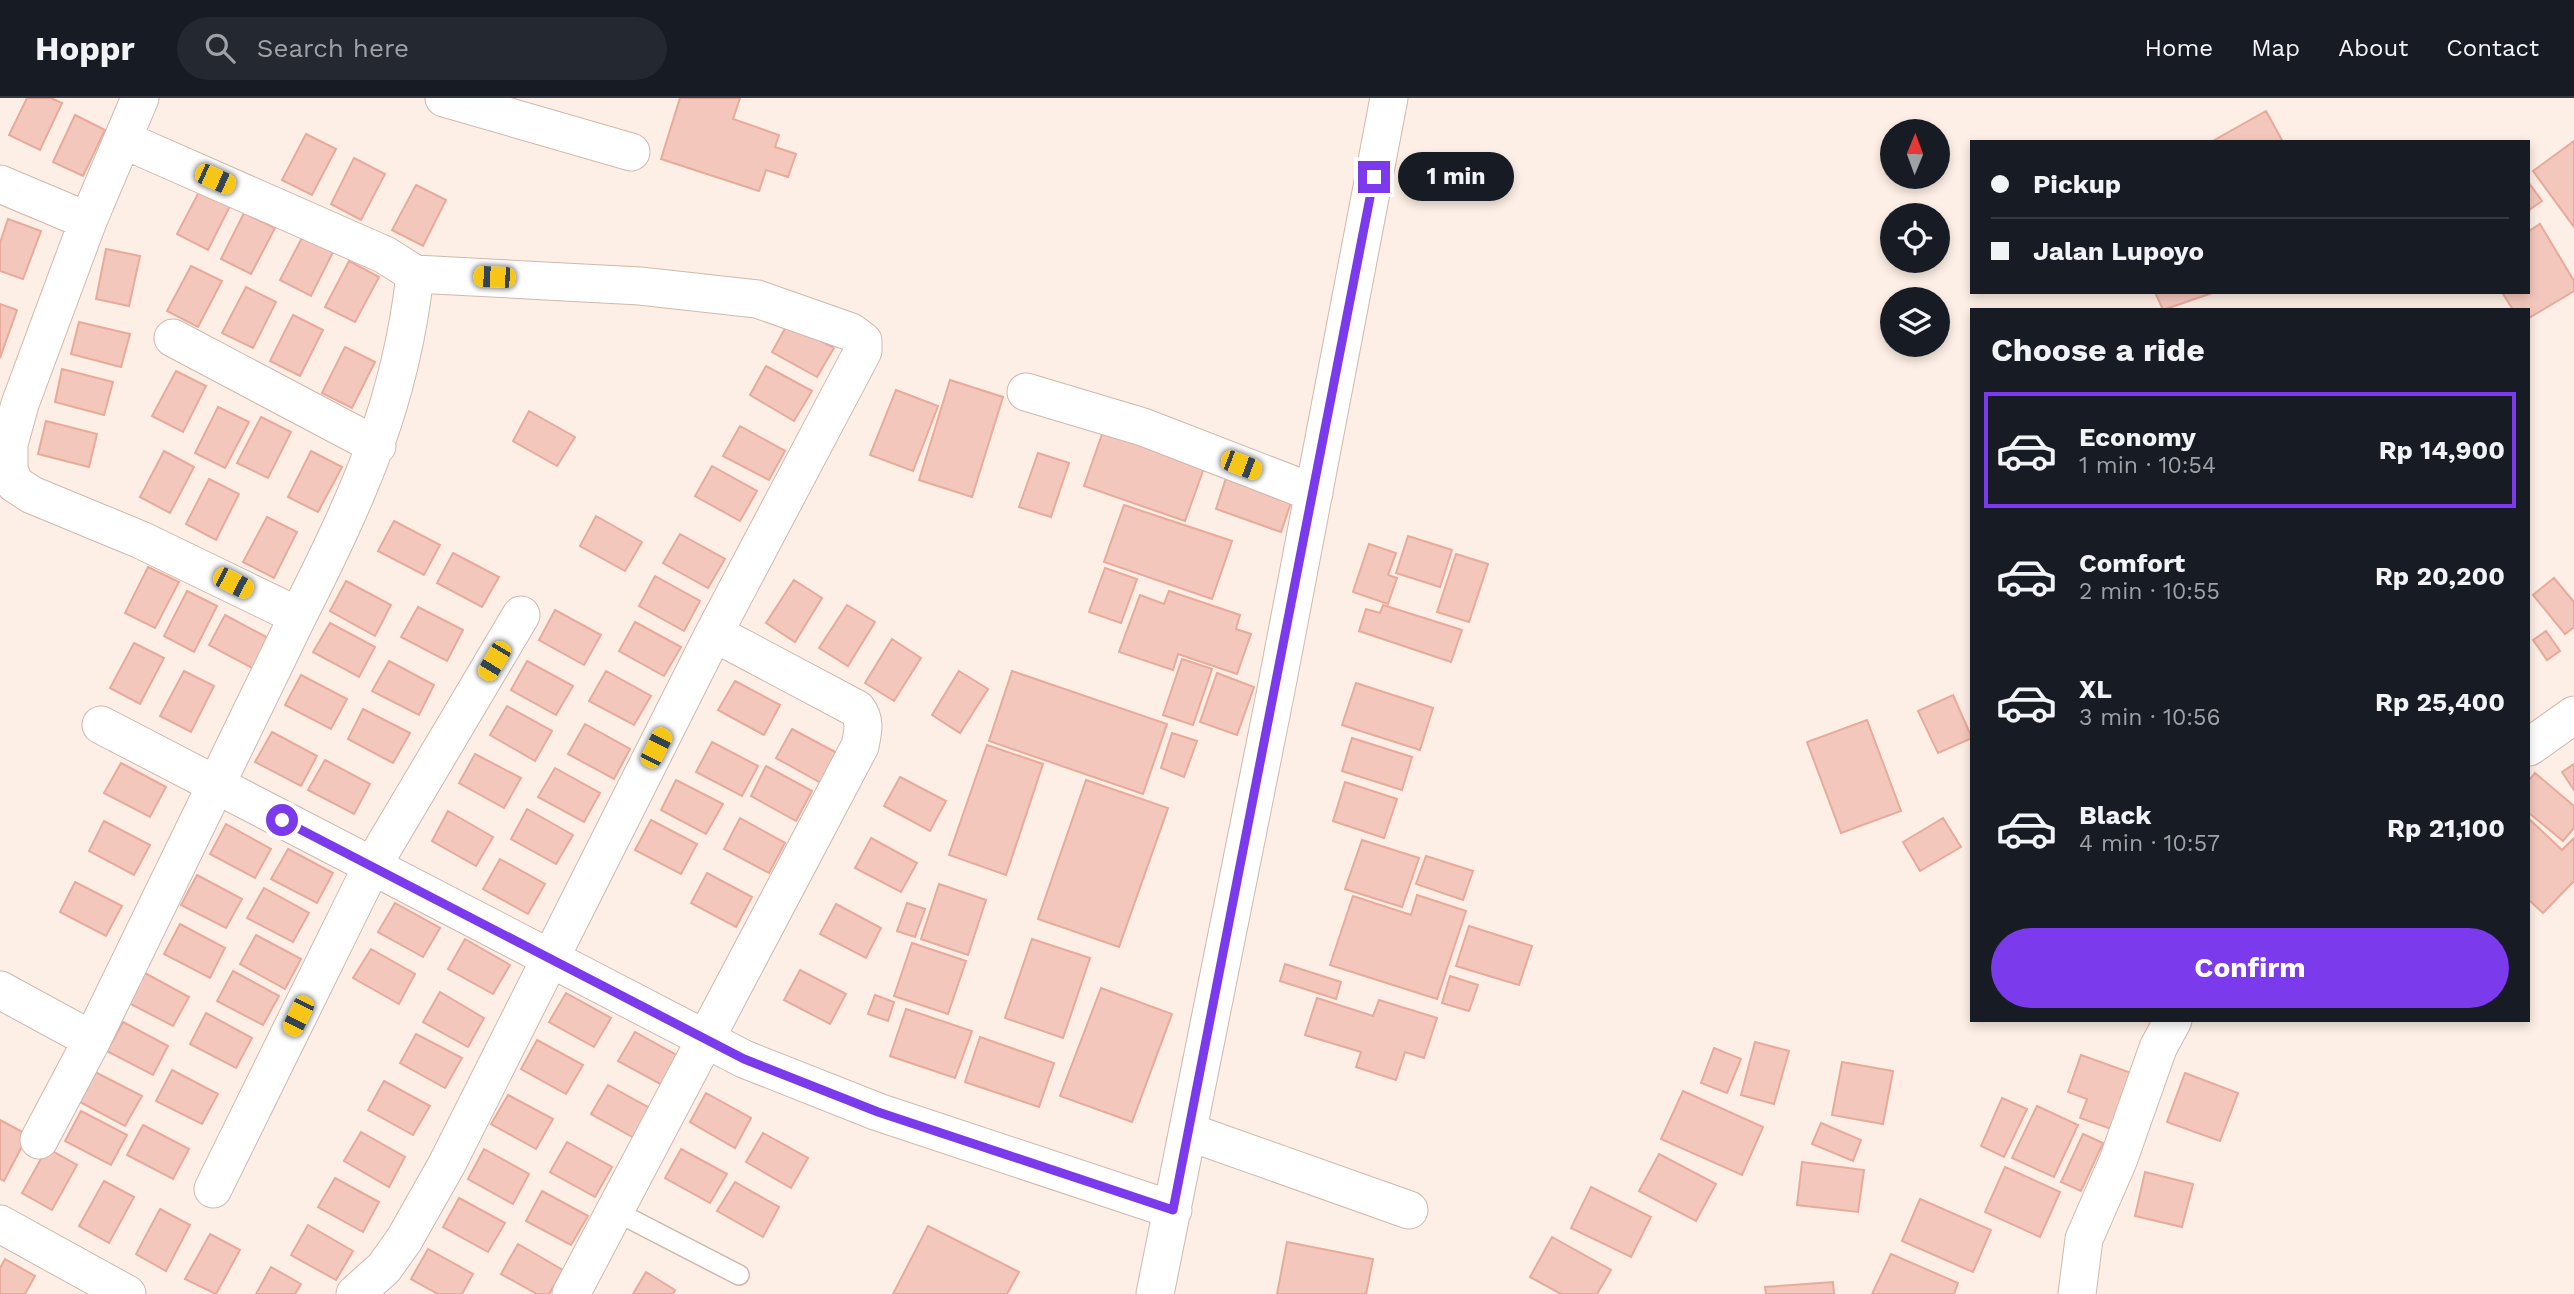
<!DOCTYPE html>
<html lang="en">
<head>
<meta charset="utf-8">
<style>
	:root { --surface:#171b24; --page:#242831; --text:#f1f3f6; --muted:#9ea1a6; --line:#363941; --accent:#7c3aed }
	body { margin:0; font-family:"Work Sans",sans-serif; background:var(--page); color:var(--text); height:100vh; display:flex; flex-direction:column; font-size:26px; white-space:nowrap }
	* { box-sizing:border-box; margin:0 }
	p { font-size:23px; color:var(--muted) }
	.icon { flex:none; width:38px; height:38px; fill:none; stroke:currentColor; stroke-width:2; stroke-linecap:round; stroke-linejoin:round }
	.map { position:relative; flex:1; overflow:hidden }
	.drawer { position:absolute; left:1970px; top:210px; width:560px; height:714px; display:flex; flex-direction:column; background:var(--surface); border-radius:0px; box-shadow:0 4px 10px #0003 }
	.drawer>* { flex:none }
	.guide { position:absolute; left:1970px; top:42px; width:560px; height:154px; border-radius:0px; box-shadow:0 4px 10px #0003; display:grid; align-content:center; height:154px; padding:0 21px; background:var(--surface) }
	.needle { width:46px; rotate:1deg }
	.tools { position:absolute; left:1880px; top:21px; display:grid; gap:14px }
	.tools a { display:grid; place-items:center; width:70px; height:70px; border-radius:50%; background:var(--surface); box-shadow:0 4px 10px #0003; font-size:35px }
	.end { position:absolute; width:32px; height:32px; margin:-16px; border:9px solid #7c3aed; background:#fff; box-shadow:0 0 0 4px #fff }
	.from { border-radius:50% }
	.bubble { position:absolute; height:49px; border-radius:24px; background:var(--surface); box-shadow:0 4px 10px #0003; font-size:23px; font-weight:700; line-height:49px; text-align:center }
	.car { position:absolute; width:21px; height:42px; margin:-21px -10px; border-radius:9px; box-shadow:0 0 5px 2px #0007; background:linear-gradient(#f5c518 24%,#345 0 40%,#f5c518 0 76%,#345 0 86%,#f5c518 0) }
	.guide b { display:flex; align-items:center; gap:24px; height:66px; font-size:26px }
	.guide b+b { border-top:2px solid var(--line) }
	.guide i { width:18px; height:18px; background:var(--text) }
	ul { padding:0; list-style:none }
	li { display:flex; align-items:center; gap:21px; height:116px; margin:0 14px 10px; padding:0 7px; border:4px solid transparent; border-radius:0px }
	li div { flex:1 }
	li b { display:block; font-size:26px }
	li em { font-style:normal; font-weight:700 }
	li.selected { border-color:var(--accent) }
	li>.icon { width:63px; height:63px; stroke-width:1.5 }
	h2 { padding:0 21px; font-size:32px; line-height:84px }
	.cta { display:flex; gap:14px; margin-top:auto; padding:14px 21px }
	.cta a { flex:1; height:80px; border-radius:42px; background:var(--accent); color:#fff; font-size:28px; font-weight:700; line-height:80px; text-align:center }
	header { display:flex; align-items:center; gap:42px; box-sizing:border-box; height:98px; padding:0 35px; background:var(--surface); border-bottom:2px solid var(--line) }
	header strong { font-size:33px }
	nav { display:flex; gap:38px; margin-inline-start:auto; font-size:24px }
	.search { width:490px; height:63px; background:var(--page); display:flex; align-items:center; gap:18px; box-sizing:border-box; padding:0 24px; border-radius:38px; color:var(--muted); font-size:26px }
	.map>svg:first-child { display:block }
</style>
</head>
<body>
<header>
<strong>Hoppr</strong>
<div class="search"><svg class="icon" aria-label="search" viewBox="0 0 24 24"><circle cx="10" cy="10" r="6"/><path d="M15 15l6 6"/></svg>Search here</div>
<nav><a>Home</a><a>Map</a><a>About</a><a>Contact</a></nav>
</header>
<div class="map">
<svg width="2574" height="1196" viewBox="0 0 2574 1196">
	<rect width="100%" height="100%" fill="#fdefe5"/>
	<path fill="#f4c7bc" stroke="#e8aa9b" stroke-width="2" d="M 27,0 L 51,0 L 62,5 L 40,52 L 9,37 Z
		M 680,0 L 740,0 L 733,21 L 779,37 L 775,49 L 796,56 L 788,79 L 766,72 L 759,93 L 661,61 Z
		M 2266,13 L 2283,44 L 2211,44 Z
		M 75,17 L 105,32 L 83,78 L 53,64 Z
		M 306,36 L 336,51 L 312,97 L 282,82 Z
		M 2574,43 L 2574,129 L 2533,73 Z
		M 354,60 L 385,76 L 361,122 L 331,106 Z
		M 2529,85 L 2542,103 L 2529,112 Z
		M 416,87 L 446,102 L 423,148 L 392,132 Z
		M 201,90 L 231,106 L 208,152 L 177,136 Z
		M 244,115 L 275,130 L 251,176 L 221,161 Z
		M 8,121 L 41,133 L 23,181 L 0,173 L 0,145 Z
		M 2540,126 L 2574,183 L 2574,193 L 2529,220 L 2529,212 L 2513,212 L 2502,194 L 2529,194 L 2529,133 Z
		M 304,136 L 334,152 L 311,198 L 280,182 Z
		M 106,151 L 140,158 L 129,208 L 96,201 Z
		M 349,163 L 379,179 L 355,224 L 325,209 Z
		M 191,168 L 222,183 L 198,229 L 167,213 Z
		M 246,189 L 276,204 L 253,250 L 222,235 Z
		M 2155,194 L 2215,194 L 2163,212 Z
		M 0,206 L 17,212 L 0,260 Z
		M 293,217 L 323,232 L 300,278 L 270,263 Z
		M 79,224 L 130,236 L 121,269 L 71,256 Z
		M 788,225 L 834,250 L 817,279 L 772,254 Z
		M 345,249 L 375,264 L 352,310 L 322,295 Z
		M 766,268 L 812,293 L 794,323 L 750,297 Z
		M 62,271 L 113,284 L 104,317 L 55,304 Z
		M 176,273 L 206,288 L 183,334 L 152,318 Z
		M 950,282 L 1003,299 L 972,399 L 919,382 Z
		M 896,292 L 938,308 L 913,373 L 870,357 Z
		M 218,309 L 249,324 L 225,370 L 195,355 Z
		M 529,313 L 575,339 L 557,368 L 513,343 Z
		M 261,319 L 291,334 L 268,380 L 237,365 Z
		M 1107,322 L 1209,356 L 1185,423 L 1084,388 Z
		M 46,323 L 97,336 L 89,369 L 38,356 Z
		M 740,328 L 785,353 L 769,382 L 723,358 Z
		M 164,353 L 194,369 L 170,415 L 140,399 Z
		M 311,353 L 342,369 L 318,414 L 288,399 Z
		M 1038,355 L 1069,365 L 1051,419 L 1019,409 Z
		M 712,368 L 757,393 L 740,423 L 695,398 Z
		M 1228,374 L 1294,396 L 1281,434 L 1216,411 Z
		M 209,381 L 239,396 L 216,442 L 186,426 Z
		M 1124,407 L 1232,443 L 1212,501 L 1104,464 Z
		M 596,418 L 642,444 L 625,473 L 580,448 Z
		M 267,419 L 297,434 L 274,480 L 243,464 Z
		M 394,423 L 440,447 L 424,477 L 378,453 Z
		M 680,436 L 725,461 L 708,490 L 663,465 Z
		M 1408,438 L 1452,452 L 1440,489 L 1396,475 Z
		M 1369,446 L 1396,455 L 1388,477 L 1397,480 L 1388,506 L 1353,494 Z
		M 453,455 L 499,479 L 482,509 L 437,485 Z
		M 1456,456 L 1488,466 L 1469,524 L 1437,514 Z
		M 148,469 L 179,484 L 155,530 L 125,515 Z
		M 1105,470 L 1137,481 L 1121,525 L 1089,514 Z
		M 655,478 L 700,503 L 684,533 L 639,508 Z
		M 2554,480 L 2574,504 L 2574,529 L 2565,536 L 2533,497 Z
		M 794,482 L 822,500 L 795,544 L 766,525 Z
		M 346,483 L 391,507 L 375,538 L 330,513 Z
		M 187,493 L 217,508 L 194,554 L 164,538 Z
		M 1169,493 L 1240,517 L 1236,531 L 1251,536 L 1237,576 L 1178,556 L 1173,572 L 1119,554 L 1140,497 L 1164,506 Z
		M 847,507 L 875,524 L 848,568 L 819,550 Z
		M 1383,507 L 1462,532 L 1451,564 L 1359,533 L 1366,511 L 1380,515 Z
		M 418,509 L 463,532 L 447,563 L 401,539 Z
		M 555,512 L 601,537 L 584,567 L 539,542 Z
		M 225,517 L 270,541 L 254,571 L 209,547 Z
		M 635,524 L 681,549 L 664,578 L 619,553 Z
		M 330,525 L 375,549 L 359,579 L 313,554 Z
		M 2546,533 L 2560,553 L 2547,562 L 2533,542 Z
		M 892,541 L 921,560 L 894,603 L 865,585 Z
		M 134,545 L 164,560 L 140,606 L 110,590 Z
		M 1182,561 L 1212,571 L 1193,627 L 1163,617 Z
		M 389,563 L 434,587 L 419,617 L 372,593 Z
		M 527,563 L 573,588 L 556,617 L 511,592 Z
		M 184,573 L 214,588 L 191,634 L 160,618 Z
		M 606,573 L 651,598 L 634,627 L 589,603 Z
		M 959,573 L 988,591 L 960,635 L 932,617 Z
		M 1012,573 L 1167,626 L 1143,696 L 989,643 Z
		M 1217,575 L 1254,589 L 1237,637 L 1200,624 Z
		M 301,577 L 347,601 L 331,631 L 285,607 Z
		M 735,583 L 780,607 L 764,637 L 718,612 Z
		M 1356,585 L 1433,610 L 1420,652 L 1342,627 Z
		M 1953,597 L 1972,640 L 1938,655 L 1918,613 Z
		M 507,608 L 552,633 L 535,663 L 490,637 Z
		M 363,611 L 410,635 L 393,665 L 348,641 Z
		M 1867,622 L 1901,713 L 1841,735 L 1807,644 Z
		M 585,626 L 630,651 L 614,681 L 568,656 Z
		M 792,631 L 837,655 L 821,685 L 776,660 Z
		M 272,634 L 317,658 L 301,688 L 255,664 Z
		M 1172,635 L 1197,643 L 1184,679 L 1161,670 Z
		M 1352,640 L 1412,659 L 1402,692 L 1342,673 Z
		M 712,644 L 758,668 L 742,698 L 696,674 Z
		M 987,647 L 1043,666 L 1006,777 L 949,757 Z
		M 475,656 L 521,680 L 504,710 L 459,685 Z
		M 325,662 L 370,686 L 354,716 L 308,692 Z
		M 121,665 L 166,689 L 150,719 L 104,695 Z
		M 2574,666 L 2574,692 L 2562,674 Z
		M 766,668 L 812,693 L 796,723 L 751,698 Z
		M 555,670 L 600,695 L 584,724 L 538,699 Z
		M 2535,675 L 2574,708 L 2574,730 L 2563,743 L 2529,715 L 2529,682 Z
		M 900,679 L 946,703 L 930,733 L 884,708 Z
		M 676,682 L 723,706 L 706,736 L 661,712 Z
		M 1086,682 L 1168,710 L 1119,849 L 1038,821 Z
		M 1345,684 L 1397,701 L 1384,740 L 1333,723 Z
		M 527,711 L 573,737 L 556,766 L 511,741 Z
		M 448,713 L 493,739 L 476,768 L 432,743 Z
		M 740,720 L 785,745 L 769,775 L 724,751 Z
		M 1943,720 L 1961,749 L 1920,773 L 1903,744 Z
		M 2529,721 L 2562,752 L 2574,740 L 2574,783 L 2543,815 L 2529,802 Z
		M 651,722 L 697,746 L 681,776 L 635,752 Z
		M 104,723 L 150,747 L 134,777 L 89,753 Z
		M 226,726 L 271,751 L 255,780 L 210,756 Z
		M 871,740 L 917,765 L 901,794 L 855,770 Z
		M 1362,742 L 1419,760 L 1402,809 L 1345,791 Z
		M 288,751 L 333,775 L 317,805 L 271,781 Z
		M 1426,758 L 1473,773 L 1463,802 L 1416,786 Z
		M 500,761 L 545,786 L 528,816 L 483,791 Z
		M 707,775 L 752,799 L 736,829 L 691,805 Z
		M 197,777 L 242,801 L 226,830 L 181,807 Z
		M 75,784 L 122,808 L 106,838 L 60,814 Z
		M 939,786 L 986,802 L 968,857 L 921,841 Z
		M 264,790 L 309,815 L 293,844 L 247,820 Z
		M 1417,797 L 1466,813 L 1437,901 L 1330,867 L 1353,798 L 1411,817 Z
		M 395,805 L 440,830 L 423,859 L 378,834 Z
		M 907,805 L 925,811 L 915,839 L 897,833 Z
		M 836,806 L 881,830 L 866,860 L 820,836 Z
		M 180,826 L 225,850 L 210,880 L 164,856 Z
		M 1469,828 L 1532,848 L 1519,887 L 1456,868 Z
		M 256,837 L 301,861 L 285,891 L 240,866 Z
		M 465,841 L 510,867 L 493,896 L 448,871 Z
		M 1032,841 L 1090,860 L 1063,940 L 1005,920 Z
		M 912,845 L 966,863 L 948,916 L 894,898 Z
		M 371,851 L 415,876 L 399,906 L 353,880 Z
		M 1285,866 L 1341,884 L 1336,901 L 1280,883 Z
		M 800,872 L 846,896 L 830,926 L 784,902 Z
		M 233,873 L 279,898 L 263,927 L 217,903 Z
		M 143,874 L 189,899 L 173,928 L 127,904 Z
		M 1450,878 L 1478,887 L 1469,913 L 1442,905 Z
		M 1101,890 L 1172,916 L 1132,1024 L 1060,998 Z
		M 440,894 L 484,920 L 468,949 L 423,924 Z
		M 566,895 L 611,920 L 594,949 L 549,924 Z
		M 875,897 L 894,904 L 888,923 L 868,916 Z
		M 1317,900 L 1373,918 L 1379,902 L 1437,920 L 1424,960 L 1405,954 L 1396,982 L 1356,969 L 1361,954 L 1305,937 Z
		M 906,911 L 972,933 L 955,980 L 890,958 Z
		M 206,915 L 252,940 L 236,970 L 190,946 Z
		M 123,924 L 168,948 L 153,977 L 107,953 Z
		M 635,934 L 680,959 L 664,988 L 618,963 Z
		M 416,936 L 462,960 L 445,990 L 400,965 Z
		M 980,939 L 1054,965 L 1039,1009 L 965,984 Z
		M 537,942 L 583,967 L 566,996 L 521,971 Z
		M 1755,944 L 1789,953 L 1774,1006 L 1741,997 Z
		M 1714,950 L 1741,961 L 1727,995 L 1701,985 Z
		M 2081,957 L 2134,976 L 2117,1033 L 2080,1020 L 2087,1001 L 2068,994 Z
		M 1842,964 L 1893,973 L 1883,1026 L 1832,1017 Z
		M 172,972 L 218,996 L 202,1026 L 156,1003 Z
		M 95,974 L 142,998 L 125,1028 L 80,1004 Z
		M 2185,975 L 2238,995 L 2220,1043 L 2167,1024 Z
		M 384,983 L 430,1008 L 413,1037 L 368,1012 Z
		M 608,987 L 653,1012 L 636,1041 L 591,1016 Z
		M 1683,993 L 1763,1029 L 1742,1077 L 1661,1041 Z
		M 706,995 L 751,1020 L 735,1050 L 690,1024 Z
		M 508,997 L 553,1021 L 536,1051 L 491,1026 Z
		M 2002,1000 L 2027,1011 L 2004,1059 L 1981,1048 Z
		M 2037,1008 L 2078,1027 L 2054,1079 L 2012,1060 Z
		M 81,1013 L 127,1037 L 111,1067 L 65,1043 Z
		M 0,1022 L 28,1037 L 4,1083 L 0,1081 Z
		M 1821,1025 L 1861,1042 L 1853,1063 L 1812,1046 Z
		M 143,1027 L 189,1051 L 173,1081 L 127,1057 Z
		M 361,1034 L 405,1059 L 389,1089 L 344,1063 Z
		M 763,1035 L 808,1060 L 791,1090 L 746,1064 Z
		M 2083,1036 L 2103,1045 L 2081,1093 L 2061,1084 Z
		M 567,1044 L 612,1069 L 595,1099 L 550,1074 Z
		M 47,1050 L 77,1067 L 52,1112 L 22,1095 Z
		M 484,1051 L 529,1076 L 513,1106 L 468,1081 Z
		M 681,1051 L 727,1076 L 710,1105 L 665,1080 Z
		M 1659,1056 L 1716,1086 L 1696,1123 L 1639,1093 Z
		M 1802,1064 L 1864,1072 L 1858,1114 L 1797,1107 Z
		M 2005,1069 L 2060,1094 L 2040,1139 L 1985,1114 Z
		M 2145,1074 L 2193,1086 L 2182,1129 L 2135,1118 Z
		M 335,1080 L 379,1104 L 363,1134 L 318,1109 Z
		M 104,1083 L 134,1099 L 109,1145 L 79,1128 Z
		M 735,1084 L 779,1109 L 763,1139 L 717,1113 Z
		M 1591,1089 L 1651,1119 L 1631,1159 L 1571,1130 Z
		M 542,1093 L 588,1118 L 571,1147 L 526,1123 Z
		M 459,1100 L 505,1125 L 488,1154 L 443,1129 Z
		M 1920,1101 L 1991,1132 L 1973,1174 L 1902,1143 Z
		M 160,1111 L 190,1127 L 166,1173 L 136,1156 Z
		M 308,1127 L 353,1153 L 336,1182 L 291,1157 Z
		M 928,1128 L 1019,1174 L 1007,1196 L 893,1196 Z
		M 210,1136 L 240,1152 L 216,1196 L 185,1181 Z
		M 1552,1139 L 1611,1172 L 1597,1196 L 1561,1196 L 1530,1179 Z
		M 1287,1144 L 1373,1161 L 1366,1196 L 1277,1196 Z
		M 518,1146 L 563,1172 L 549,1196 L 537,1196 L 501,1176 Z
		M 428,1151 L 473,1176 L 462,1196 L 438,1196 L 411,1181 Z
		M 1891,1156 L 1958,1185 L 1954,1196 L 1872,1196 Z
		M 5,1161 L 35,1178 L 25,1196 L 0,1196 L 0,1170 Z
		M 271,1169 L 301,1186 L 295,1196 L 256,1196 Z
		M 646,1174 L 675,1192 L 673,1196 L 633,1196 Z
		M 1833,1184 L 1834,1196 L 1766,1196 L 1765,1189 Z"/>
	<g fill="none" stroke-linecap="round" stroke-linejoin="round">
		<g stroke="#d2b7ad" stroke-width="22">
			<path id="service" d="M 613,1112 L 739,1177"/>
		</g>
		<g stroke="#d2b7ad" stroke-width="39">
			<path id="minor" d="M 444,0 L 631,54
				M 124,42 L 385,157 L 415,176 C 401,307 356,403 298,518
				M 0,86 L 88,123 L 20,306 L 9,346 L 9,372 L 15,386 L 32,397 L 141,442 L 298,518 L 92,942 L 39,1042
				M 88,123 L 140,0
				M 173,240 L 377,348
				M 1026,294 L 1143,329 L 1314,395
				M 101,627 L 744,961 L 878,1014 L 1173,1112
				M 2529,649 L 2574,617
				M 0,892 L 92,942
				M 1189,1034 L 1409,1112
				M 213,1091 L 371,770 L 521,517
				M 0,1126 L 127,1196
				M 355,1196 L 384,1170 L 404,1142 L 447,1066 L 714,535 L 863,253 L 863,243 L 851,234 L 757,201 L 640,188 L 415,176
				M 571,1196 L 860,648 C 863,633 866,623 857,611 L 714,535
				M 1155,1196 L 1276,592 L 1389,0
				M 2077,1196 L 2084,1141 L 2118,1063 L 2158,950 L 2173,922"/>
		</g>
		<use href="#service" stroke="#fff" stroke-width="19"/>
		<use href="#minor" stroke="#fff" stroke-width="37"/>
	</g>
	<g fill="none" stroke-linecap="round" stroke-linejoin="round">
		<path stroke="#7c3aed" stroke-width="9" d="M 282,722 L 744,961 L 878,1014 L 1173,1112 L 1374,79"/>
	</g>
</svg>
<div class="tools">
<a><svg class="needle" viewBox="-14 -14 28 28"><path d="M0-13l5 13h-10z" fill="#e53935"/><path d="M0 13l5-13h-10z" fill="#9ea1a6"/></svg></a>
<a><svg class="icon" aria-label="locate" viewBox="0 0 24 24"><circle cx="12" cy="12" r="6"/><path d="M12 2v4M12 18v4M2 12h4M18 12h4"/></svg></a>
<a><svg class="icon" aria-label="layers" viewBox="0 0 24 24"><path d="M12 4l9 5-9 5-9-5zM3 14l9 5 9-5"/></svg></a>
</div>
<i class="end from" style="left:282px;top:722px"></i>
<i class="end" style="left:1374px;top:79px"></i>
<div class="bubble" style="left:1398px;top:54px;width:116px">1 min</div>
<i class="car" style="left:215px;top:81px;rotate:114deg"></i>
<i class="car" style="left:494px;top:179px;rotate:272deg"></i>
<i class="car" style="left:1241px;top:367px;rotate:111deg"></i>
<i class="car" style="left:233px;top:485px;rotate:117deg"></i>
<i class="car" style="left:494px;top:563px;rotate:211deg"></i>
<i class="car" style="left:656px;top:650px;rotate:27deg"></i>
<i class="car" style="left:298px;top:918px;rotate:206deg"></i>
<div class="guide">
<b><i class="from"></i>Pickup</b>
<b><i></i>Jalan Lupoyo</b>
</div>
<section class="drawer">
<h2>Choose a ride</h2>
<ul>
<li class="selected"><svg class="icon" aria-label="car" viewBox="0 0 24 24"><path d="M5 17H2v-5l4-1 3-4h7l3 4 3 1v5h-3M9 17h6M6 11h13"/><circle cx="7" cy="17" r="2"/><circle cx="17" cy="17" r="2"/></svg><div><b>Economy</b><p>1 min · 10:54</p></div><em>Rp 14,900</em></li>
<li><svg class="icon" aria-label="car" viewBox="0 0 24 24"><path d="M5 17H2v-5l4-1 3-4h7l3 4 3 1v5h-3M9 17h6M6 11h13"/><circle cx="7" cy="17" r="2"/><circle cx="17" cy="17" r="2"/></svg><div><b>Comfort</b><p>2 min · 10:55</p></div><em>Rp 20,200</em></li>
<li><svg class="icon" aria-label="car" viewBox="0 0 24 24"><path d="M5 17H2v-5l4-1 3-4h7l3 4 3 1v5h-3M9 17h6M6 11h13"/><circle cx="7" cy="17" r="2"/><circle cx="17" cy="17" r="2"/></svg><div><b>XL</b><p>3 min · 10:56</p></div><em>Rp 25,400</em></li>
<li><svg class="icon" aria-label="car" viewBox="0 0 24 24"><path d="M5 17H2v-5l4-1 3-4h7l3 4 3 1v5h-3M9 17h6M6 11h13"/><circle cx="7" cy="17" r="2"/><circle cx="17" cy="17" r="2"/></svg><div><b>Black</b><p>4 min · 10:57</p></div><em>Rp 21,100</em></li>
</ul>
<div class="cta"><a>Confirm</a></div>
</section>
</div>
</body>
</html>
